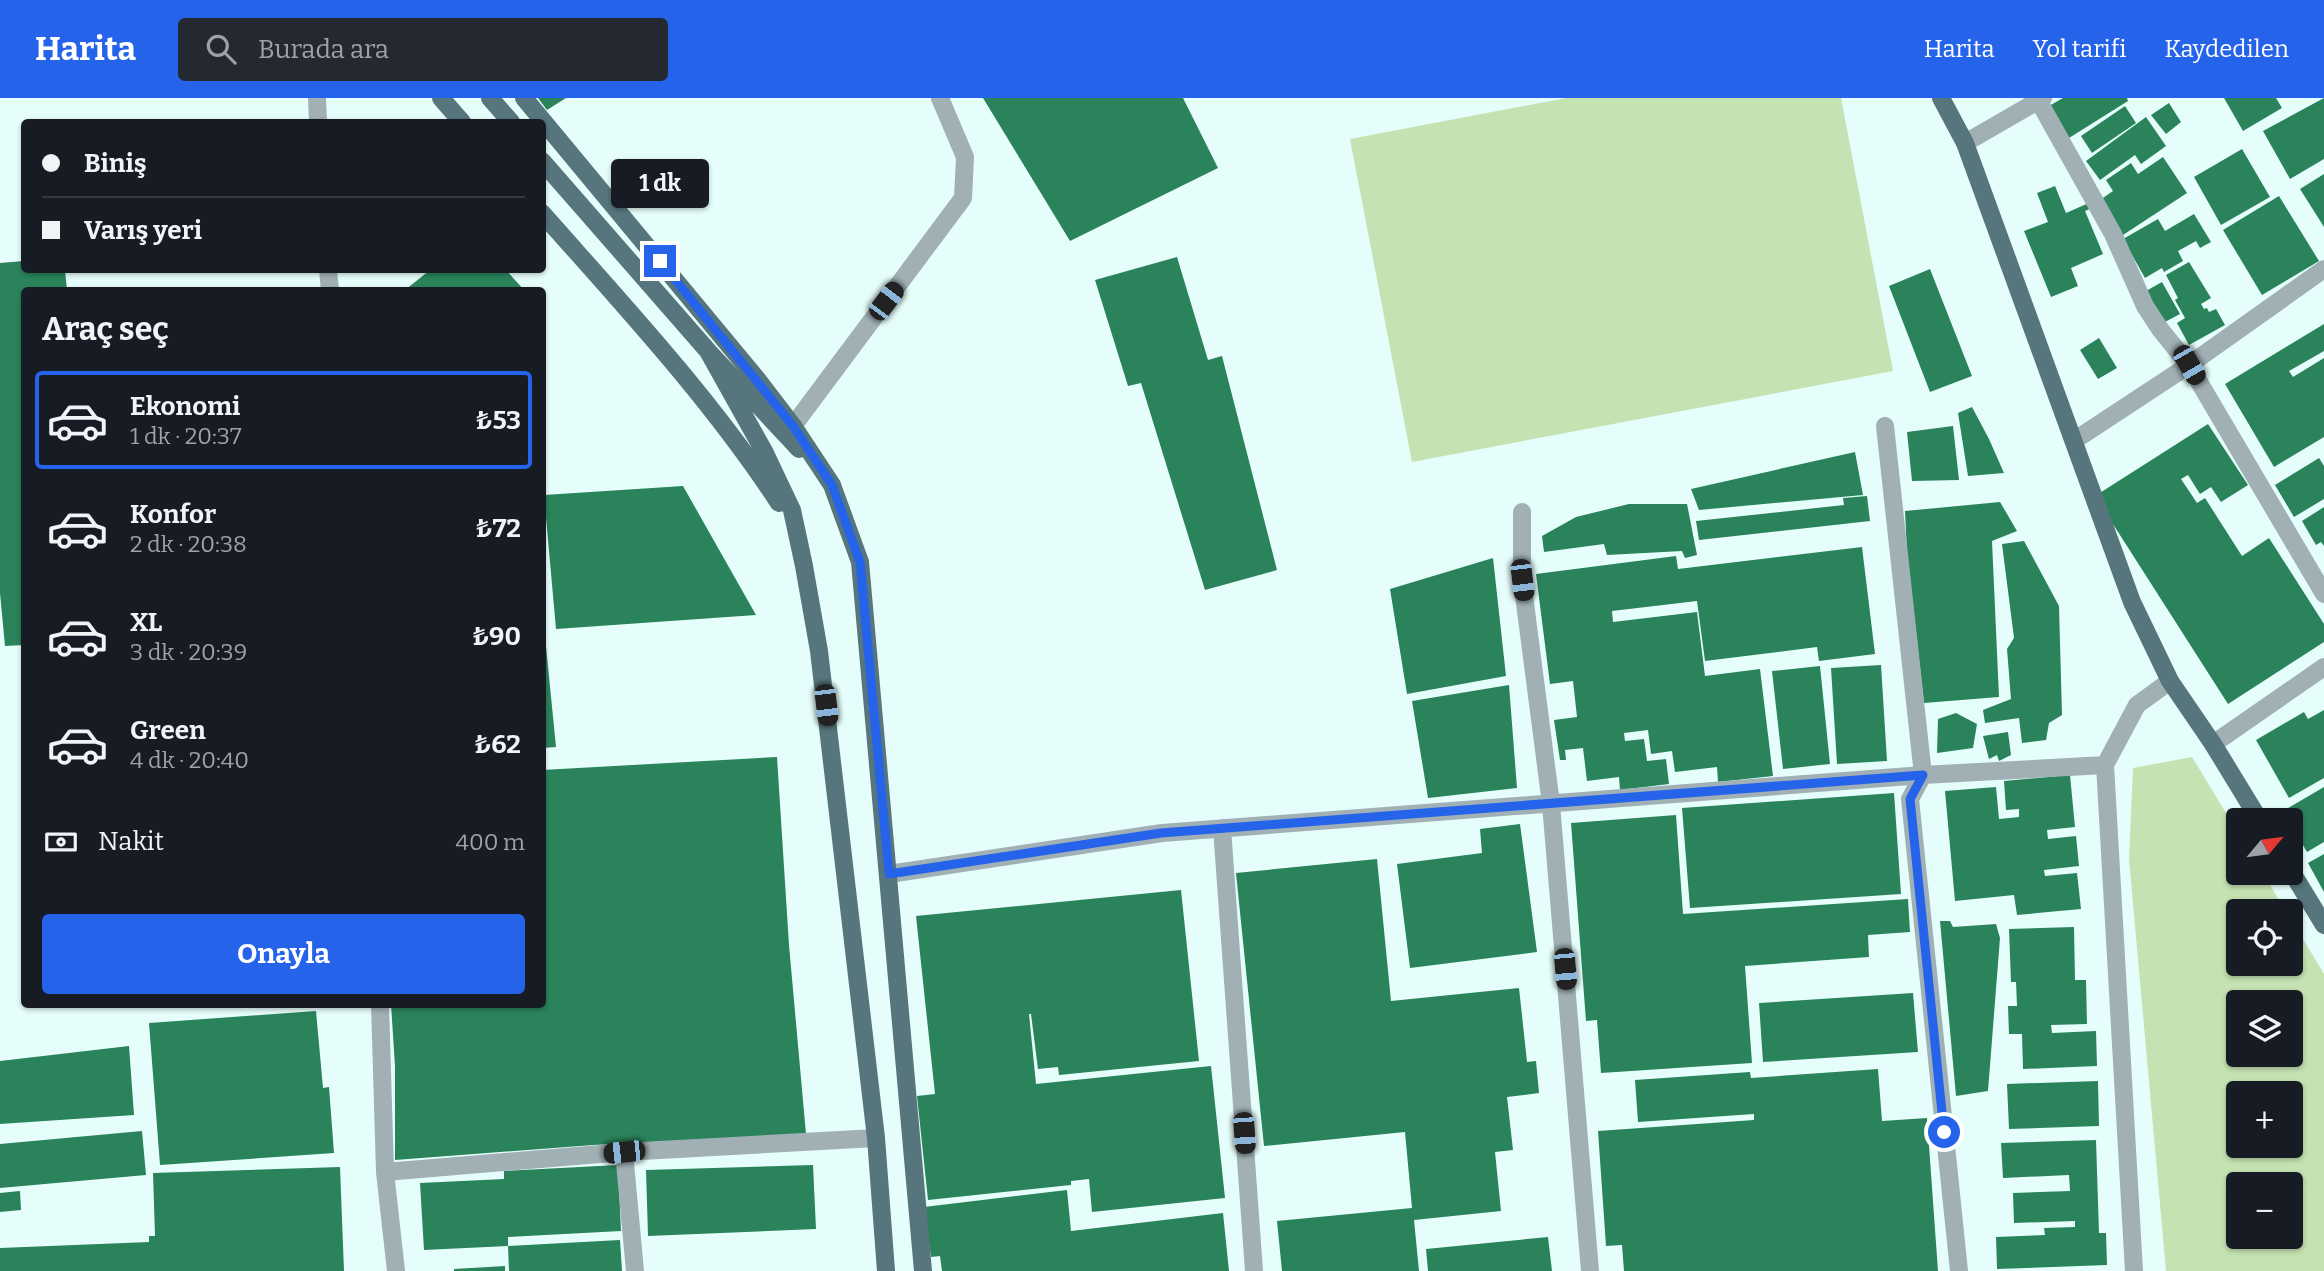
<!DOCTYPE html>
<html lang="tr">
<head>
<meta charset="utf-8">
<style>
	:root { --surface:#171b24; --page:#242831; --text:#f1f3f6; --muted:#9ea1a6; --line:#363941; --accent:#2563eb }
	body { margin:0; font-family:Bitter,serif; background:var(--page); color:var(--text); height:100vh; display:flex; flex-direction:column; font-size:26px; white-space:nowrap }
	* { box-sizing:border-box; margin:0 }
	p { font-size:23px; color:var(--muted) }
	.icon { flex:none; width:38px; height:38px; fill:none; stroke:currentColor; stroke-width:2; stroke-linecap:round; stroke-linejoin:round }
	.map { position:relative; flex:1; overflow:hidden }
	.sheet { position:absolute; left:21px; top:189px; width:525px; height:721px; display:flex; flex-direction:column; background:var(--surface); border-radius:7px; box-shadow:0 2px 5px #0004 }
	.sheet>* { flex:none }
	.hud { position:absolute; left:21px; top:21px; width:525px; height:154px; border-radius:7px; box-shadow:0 2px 5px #0004; display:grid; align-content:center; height:154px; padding:0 21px; background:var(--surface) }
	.needle { width:46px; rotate:61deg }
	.tools { position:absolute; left:2226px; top:710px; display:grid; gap:14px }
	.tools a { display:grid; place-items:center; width:77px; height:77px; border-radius:7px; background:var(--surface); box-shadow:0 2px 5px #0004; font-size:35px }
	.end { position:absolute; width:32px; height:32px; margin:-16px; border:9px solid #2563eb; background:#fff; box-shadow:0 0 0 4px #fff }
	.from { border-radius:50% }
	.bubble { position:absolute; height:49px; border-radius:7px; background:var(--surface); box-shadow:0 2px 5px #0004; font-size:23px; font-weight:700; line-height:49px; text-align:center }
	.car { position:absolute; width:21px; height:42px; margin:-21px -10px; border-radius:9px; box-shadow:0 0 5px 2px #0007; background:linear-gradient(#222 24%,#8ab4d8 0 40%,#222 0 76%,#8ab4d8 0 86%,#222 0) }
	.hud b { display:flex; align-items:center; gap:24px; height:66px; font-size:26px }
	.hud b+b { border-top:2px solid var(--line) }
	.hud i { width:18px; height:18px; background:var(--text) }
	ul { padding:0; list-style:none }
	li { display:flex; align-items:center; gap:21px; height:98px; margin:0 14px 10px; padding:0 7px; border:4px solid transparent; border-radius:7px }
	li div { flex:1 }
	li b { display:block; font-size:26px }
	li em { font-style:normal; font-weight:700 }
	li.active { border-color:var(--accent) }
	li>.icon { width:63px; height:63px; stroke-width:1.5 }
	h2 { padding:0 21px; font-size:32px; line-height:84px }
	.pay { display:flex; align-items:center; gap:18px; height:77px; padding:0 21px; font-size:26px }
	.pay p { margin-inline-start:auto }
	.button { display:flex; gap:14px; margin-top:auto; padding:14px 21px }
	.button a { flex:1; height:80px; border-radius:7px; background:var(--accent); color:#fff; font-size:28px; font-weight:700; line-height:80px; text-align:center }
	header { display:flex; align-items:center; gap:42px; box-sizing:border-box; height:98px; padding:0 35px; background:var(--accent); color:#fff }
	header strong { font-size:33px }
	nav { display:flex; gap:38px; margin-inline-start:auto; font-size:24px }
	.search { width:490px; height:63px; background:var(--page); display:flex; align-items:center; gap:18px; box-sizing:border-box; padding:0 24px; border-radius:7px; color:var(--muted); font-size:26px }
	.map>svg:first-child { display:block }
</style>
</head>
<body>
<header>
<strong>Harita</strong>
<div class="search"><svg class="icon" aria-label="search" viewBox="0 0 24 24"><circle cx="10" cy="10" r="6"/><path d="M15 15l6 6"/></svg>Burada ara</div>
<nav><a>Harita</a><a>Yol tarifi</a><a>Kaydedilen</a></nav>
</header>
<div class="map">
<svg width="2324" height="1173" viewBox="0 0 2324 1173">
	<rect width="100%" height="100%" fill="#e6fefb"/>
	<path fill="#c5e2b2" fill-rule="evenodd" d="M 1566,0 L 1841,0 L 1893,273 L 1412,364 L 1350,41 Z
		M 2192,659 L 2238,735 L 2238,775 L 2263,775 L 2286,814 L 2238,814 L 2238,866 L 2291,866 L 2291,821 L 2324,876 L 2324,1173 L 2166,1173 L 2129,761 L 2133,670 ZM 2238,905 L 2291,905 L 2291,957 L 2238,957 ZM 2238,996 L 2291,996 L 2291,1048 L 2238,1048 ZM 2238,1087 L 2291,1087 L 2291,1139 L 2238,1139 Z"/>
	<path fill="#2a835b" d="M 538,0 L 566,0 L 547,12 Z
		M 983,0 L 1183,0 L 1218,70 L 1070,143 Z
		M 2063,0 L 2127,0 L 2128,3 L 2069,40 L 2049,8 Z
		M 2224,0 L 2276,0 L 2282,10 L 2243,33 Z
		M 2324,0 L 2324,61 L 2290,81 L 2263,33 Z
		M 2169,5 L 2181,24 L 2166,36 L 2151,17 Z
		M 2125,8 L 2136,25 L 2092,55 L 2081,38 Z
		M 2146,19 L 2166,48 L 2141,66 L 2135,57 L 2100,82 L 2086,63 Z
		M 2242,51 L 2270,99 L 2221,127 L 2194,79 Z
		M 2163,59 L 2187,95 L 2123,137 L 2100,102 L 2113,93 L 2106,82 L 2131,65 L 2138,76 Z
		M 2324,76 L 2324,129 L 2300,91 Z
		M 2055,88 L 2066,115 L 2091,104 L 2094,109 L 2085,113 L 2103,156 L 2071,170 L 2078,188 L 2051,199 L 2024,133 L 2048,124 L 2037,95 Z
		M 2279,98 L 2319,163 L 2262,197 L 2223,132 Z
		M 2194,116 L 2211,144 L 2200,150 L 2196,143 L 2178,153 L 2183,163 L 2164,174 L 2162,170 L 2145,180 L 2123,141 L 2158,121 L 2165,133 Z
		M 1177,159 L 1208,262 L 1222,258 L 1277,472 L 1205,492 L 1141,285 L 1128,288 L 1095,182 Z
		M 24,163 L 24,172 L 65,172 L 67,192 L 24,192 L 24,547 L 5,548 L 0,495 L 0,165 Z
		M 2189,164 L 2211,200 L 2201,206 L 2204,211 L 2207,210 L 2209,214 L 2216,211 L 2225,227 L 2189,247 L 2177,225 L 2185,220 L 2175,202 L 2178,200 L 2166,177 Z
		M 1930,171 L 1972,278 L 1930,294 L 1889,188 Z
		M 430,172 L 506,172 L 524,192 L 405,192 Z
		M 2162,184 L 2180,216 L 2163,225 L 2146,193 Z
		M 2324,226 L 2324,253 L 2289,273 L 2293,279 L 2324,260 L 2324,339 L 2274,369 L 2225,286 Z
		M 2099,240 L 2117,270 L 2098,281 L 2080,252 Z
		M 1972,309 L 1989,341 L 2004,375 L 1968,378 L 1958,315 Z
		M 2208,326 L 2248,387 L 2221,404 L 2211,389 L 2200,396 L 2188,377 L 2181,381 L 2197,405 L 2205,400 L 2242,458 L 2269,440 L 2324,526 L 2324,544 L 2228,606 L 2095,398 Z
		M 1953,328 L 1959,382 L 1912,383 L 1907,334 Z
		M 1855,354 L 1863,397 L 1699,412 L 1691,391 Z
		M 2319,360 L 2324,368 L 2324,401 L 2294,419 L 2275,387 Z
		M 683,388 L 756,517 L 556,531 L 544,397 Z
		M 1867,398 L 1870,423 L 1699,442 L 1696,423 L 1844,407 L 1843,400 Z
		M 2000,404 L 2017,433 L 1992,443 L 1999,599 L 1924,605 L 1907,454 L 1905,413 Z
		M 1629,406 L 1687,406 L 1697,457 L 1685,460 L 1682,453 L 1607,457 L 1604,446 L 1544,454 L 1542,438 L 1576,419 Z
		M 2324,409 L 2324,448 L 2321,444 L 2316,447 L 2302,423 Z
		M 2024,443 L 2059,508 L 2062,617 L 2049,625 L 2046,642 L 2022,645 L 2019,620 L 1985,625 L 1983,612 L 2011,601 L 2007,551 L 2014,540 L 2002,446 Z
		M 1862,449 L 1875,556 L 1819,563 L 1817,549 L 1705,563 L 1697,503 L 1612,513 L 1613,524 L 1697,514 L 1705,578 L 1760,571 L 1773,678 L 1718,684 L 1717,669 L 1675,674 L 1672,653 L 1651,656 L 1648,632 L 1624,635 L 1625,643 L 1644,641 L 1647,663 L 1666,661 L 1669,686 L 1620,692 L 1619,679 L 1587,683 L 1583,650 L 1565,652 L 1566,662 L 1560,662 L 1554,622 L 1577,619 L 1573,583 L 1550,586 L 1536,476 L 1676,458 L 1678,471 Z
		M 1493,460 L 1506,578 L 1407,596 L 1390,491 Z
		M 542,528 L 544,528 L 556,649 L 542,650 Z
		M 1881,567 L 1887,663 L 1837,666 L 1831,570 Z
		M 1820,568 L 1830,666 L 1783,671 L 1772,573 Z
		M 1509,587 L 1517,690 L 1428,700 L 1412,603 Z
		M 2324,612 L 2324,680 L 2289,700 L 2256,642 L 2304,614 L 2308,621 Z
		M 1956,615 L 1977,626 L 1973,650 L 1937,655 L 1938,621 Z
		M 2008,634 L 2011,657 L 1999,663 L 1997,657 L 1989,661 L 1983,638 Z
		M 777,659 L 789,847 L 806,1036 L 593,1047 L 395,1062 L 395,968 L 391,906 L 542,906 L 542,672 Z
		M 2070,677 L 2075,729 L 2047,732 L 2048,741 L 2076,738 L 2079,768 L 2044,772 L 2045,778 L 2077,775 L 2081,811 L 2017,817 L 2014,797 L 1955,803 L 1945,693 L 1996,689 L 1999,721 L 2019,719 L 2019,711 L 2006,712 L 2004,683 Z
		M 2324,689 L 2324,744 L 2307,754 L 2283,713 Z
		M 1894,695 L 1901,796 L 1690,810 L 1682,710 Z
		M 1676,717 L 1683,816 L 1908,801 L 1910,834 L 1868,837 L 1869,859 L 1745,868 L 1752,965 L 1601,975 L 1597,922 L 1586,923 L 1571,725 Z
		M 1520,726 L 1537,854 L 1410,870 L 1397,766 L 1482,755 L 1480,731 Z
		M 2324,756 L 2324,794 L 2308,765 Z
		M 1377,761 L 1391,903 L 1519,890 L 1527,964 L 1536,963 L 1539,995 L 1507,999 L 1513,1052 L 1495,1054 L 1501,1113 L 1414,1122 L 1419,1173 L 1282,1173 L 1277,1123 L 1412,1110 L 1405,1034 L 1264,1048 L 1236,775 Z
		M 1181,792 L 1199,963 L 1059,977 L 1058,969 L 1038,971 L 1031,916 L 1029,916 L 1036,986 L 1211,968 L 1225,1100 L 1092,1114 L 1089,1081 L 1071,1083 L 1071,1087 L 928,1102 L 917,998 L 935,996 L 916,818 Z
		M 1940,823 L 1950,823 L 1953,829 L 1996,826 L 2000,840 L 1988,993 L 1956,998 Z
		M 2074,829 L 2075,882 L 2086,882 L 2087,926 L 2051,927 L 2052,935 L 2096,933 L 2097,968 L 2023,971 L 2022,936 L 2009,936 L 2008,908 L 2017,908 L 2016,884 L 2011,884 L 2009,831 Z
		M 1913,895 L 1918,954 L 1763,964 L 1759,905 Z
		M 316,913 L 323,990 L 329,989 L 334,1055 L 160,1067 L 149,925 Z
		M 129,948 L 134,1017 L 0,1026 L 0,963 Z
		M 1878,971 L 1882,1023 L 1927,1020 L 1938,1173 L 1624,1173 L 1622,1147 L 1606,1148 L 1598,1033 L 1754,1022 L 1754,1016 L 1638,1024 L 1635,982 L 1750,974 L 1751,980 Z
		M 2098,983 L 2099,1028 L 2009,1031 L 2007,986 Z
		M 142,1033 L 146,1077 L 0,1090 L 0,1046 Z
		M 2096,1042 L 2099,1135 L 2106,1135 L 2107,1167 L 1997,1171 L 1996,1139 L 2045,1137 L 2044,1130 L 2075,1129 L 2075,1123 L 2014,1125 L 2013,1095 L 2070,1093 L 2069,1077 L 2003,1080 L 2001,1045 Z
		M 618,1067 L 621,1133 L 508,1139 L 508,1148 L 620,1142 L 622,1173 L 509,1173 L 508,1148 L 424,1152 L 420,1085 L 504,1081 L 504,1073 Z
		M 813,1067 L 816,1131 L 648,1138 L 646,1072 Z
		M 340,1069 L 344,1173 L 0,1173 L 0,1150 L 149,1144 L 149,1138 L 155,1138 L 153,1075 Z
		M 1067,1092 L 1071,1133 L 1223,1115 L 1229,1173 L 942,1173 L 940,1158 L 931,1159 L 924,1109 Z
		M 20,1093 L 21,1112 L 0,1114 L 0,1095 Z
		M 1548,1139 L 1552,1173 L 1428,1173 L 1426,1151 Z
		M 505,1168 L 505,1173 L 454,1173 L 454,1171 Z"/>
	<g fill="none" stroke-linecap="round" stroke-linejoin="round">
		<path stroke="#a0b0b4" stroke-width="18" d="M 317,0 L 318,24
			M 2037,0 L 2113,136 L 2145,208 L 2160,231 L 2189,267 L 2324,496
			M 1965,45 L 2043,0
			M 328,172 L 330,192
			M 793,328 L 963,100 L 965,59 L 940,0
			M 1885,328 L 1923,677 L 1910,701 L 1959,1173
			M 2075,342 L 2189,267 L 2324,171
			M 1522,414 L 1522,482 L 1551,706 L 1590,1173
			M 2213,646 L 2324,569
			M 1222,730 L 1254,1173
			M 889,776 L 1162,735 L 1923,677 L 2105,667
			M 380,906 L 385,1074 L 396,1173
			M 624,1054 L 635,1173
			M 385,1074 L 624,1054 L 876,1040
			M 2134,1173 L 2105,667 L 2137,607 L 2170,583"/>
		<path stroke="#57757c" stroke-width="18" d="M 441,0 L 462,24
			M 490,0 L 511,24
			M 524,0 L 757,281 L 793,328 L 832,387 L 860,464 L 923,1173
			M 1941,0 L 1965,45 L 2132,504 L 2170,583 L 2213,646 L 2260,723
			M 542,63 L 708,253 L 799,351
			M 542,115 C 625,209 710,300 779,405
			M 708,253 L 765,355 L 792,412 L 804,468 L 819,553 L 876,1040 L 886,1173
			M 2291,773 L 2324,827"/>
	</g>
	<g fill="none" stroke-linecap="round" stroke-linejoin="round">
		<path stroke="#2563eb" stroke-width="9" d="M 660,163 L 793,328 L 832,387 L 860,464 L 889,776 L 1161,735 L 1923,677 L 1910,701 L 1944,1034"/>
	</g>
</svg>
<div class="tools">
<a><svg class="needle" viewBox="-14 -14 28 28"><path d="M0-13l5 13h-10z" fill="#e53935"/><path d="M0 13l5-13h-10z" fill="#9ea1a6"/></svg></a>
<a><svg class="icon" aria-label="locate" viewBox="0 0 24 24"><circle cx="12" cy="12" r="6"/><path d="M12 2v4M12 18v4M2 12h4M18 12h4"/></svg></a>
<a><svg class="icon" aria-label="layers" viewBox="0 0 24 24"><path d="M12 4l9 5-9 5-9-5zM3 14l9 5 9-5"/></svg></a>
<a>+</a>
<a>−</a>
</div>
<i class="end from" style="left:1944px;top:1034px"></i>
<i class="end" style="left:660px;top:163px"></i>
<div class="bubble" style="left:611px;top:61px;width:98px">1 dk</div>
<i class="car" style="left:886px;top:203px;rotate:37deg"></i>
<i class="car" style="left:2189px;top:267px;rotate:150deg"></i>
<i class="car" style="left:1522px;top:482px;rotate:173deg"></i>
<i class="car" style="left:826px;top:607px;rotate:173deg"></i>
<i class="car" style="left:1565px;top:871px;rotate:175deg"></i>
<i class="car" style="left:1244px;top:1035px;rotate:176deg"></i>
<i class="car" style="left:624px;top:1054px;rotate:264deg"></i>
<div class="hud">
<b><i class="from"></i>Biniş</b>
<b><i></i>Varış yeri</b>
</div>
<section class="sheet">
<h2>Araç seç</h2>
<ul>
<li class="active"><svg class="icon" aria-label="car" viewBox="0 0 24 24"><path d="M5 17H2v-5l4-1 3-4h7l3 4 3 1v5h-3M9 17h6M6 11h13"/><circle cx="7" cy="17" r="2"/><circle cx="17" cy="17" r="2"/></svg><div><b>Ekonomi</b><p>1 dk · 20:37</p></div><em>₺53</em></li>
<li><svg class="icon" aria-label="car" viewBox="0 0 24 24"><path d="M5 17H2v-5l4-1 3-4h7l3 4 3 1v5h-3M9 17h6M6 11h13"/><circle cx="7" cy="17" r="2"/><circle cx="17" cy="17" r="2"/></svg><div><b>Konfor</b><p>2 dk · 20:38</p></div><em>₺72</em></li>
<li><svg class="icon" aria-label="car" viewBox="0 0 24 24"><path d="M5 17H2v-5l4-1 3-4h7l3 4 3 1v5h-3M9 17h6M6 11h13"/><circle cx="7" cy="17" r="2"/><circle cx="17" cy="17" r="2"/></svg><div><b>XL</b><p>3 dk · 20:39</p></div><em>₺90</em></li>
<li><svg class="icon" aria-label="car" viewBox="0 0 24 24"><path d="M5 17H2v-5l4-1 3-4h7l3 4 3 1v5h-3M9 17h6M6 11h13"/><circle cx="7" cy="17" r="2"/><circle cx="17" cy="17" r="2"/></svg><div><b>Green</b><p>4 dk · 20:40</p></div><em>₺62</em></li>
</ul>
<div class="pay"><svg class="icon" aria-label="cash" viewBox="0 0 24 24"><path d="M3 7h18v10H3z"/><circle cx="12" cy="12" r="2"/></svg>Nakit<p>400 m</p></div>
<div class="button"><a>Onayla</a></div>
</section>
</div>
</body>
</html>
